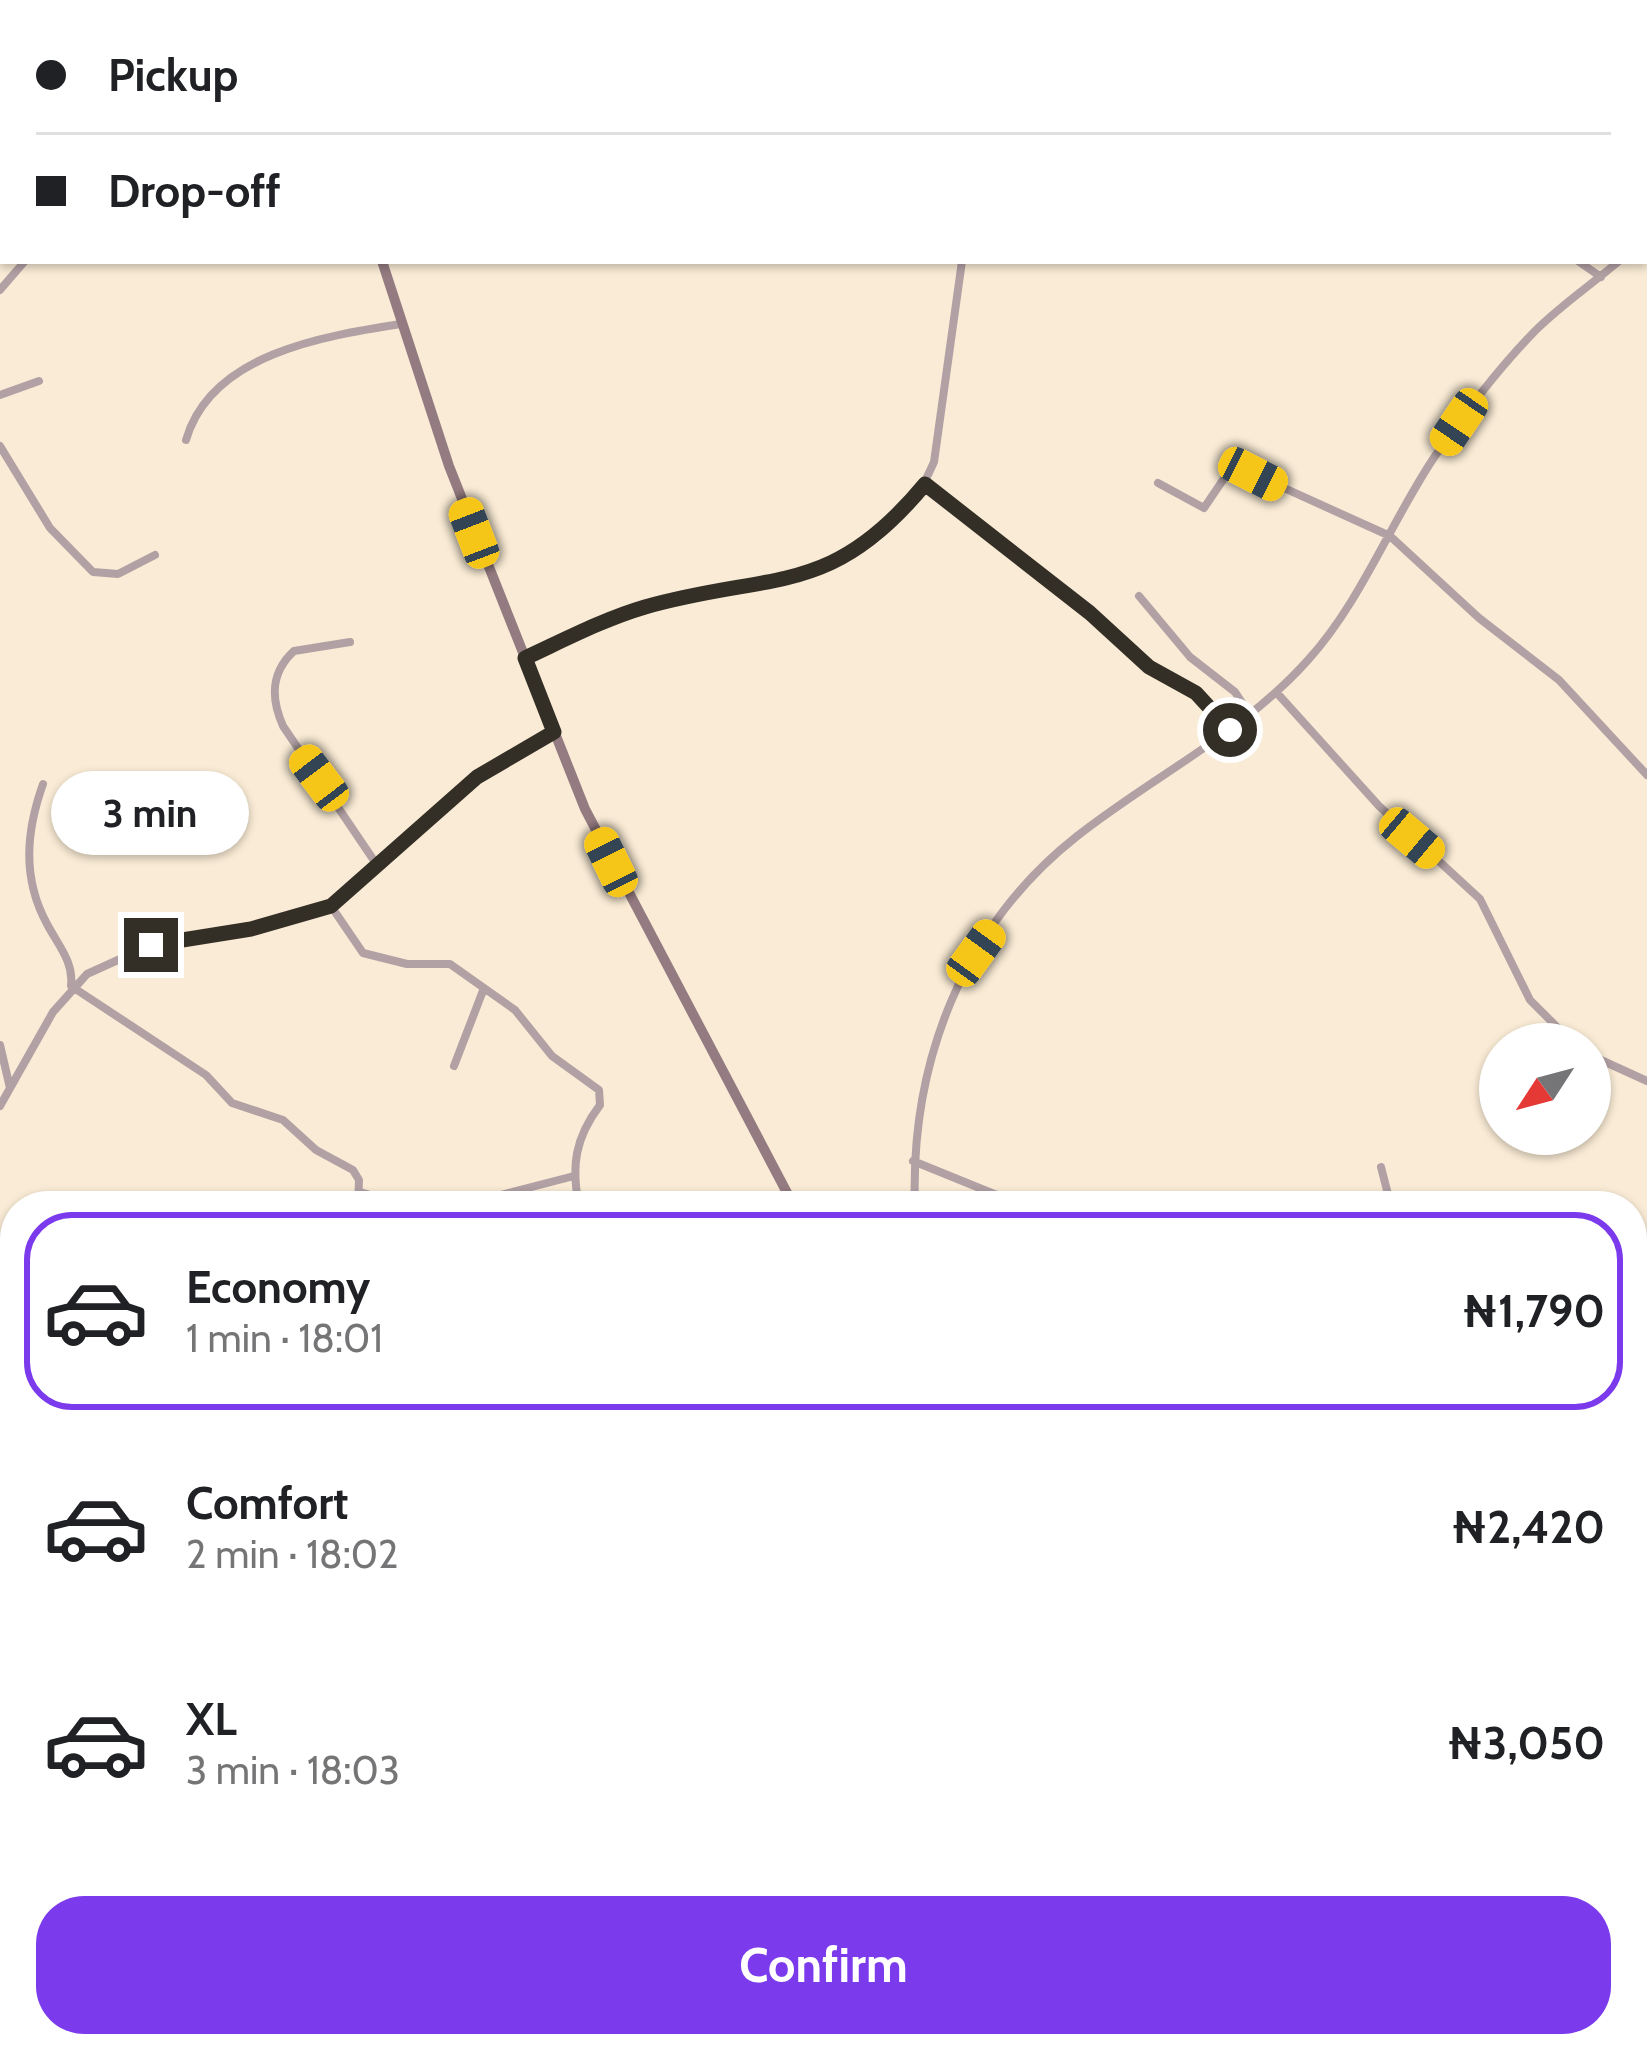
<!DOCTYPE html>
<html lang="en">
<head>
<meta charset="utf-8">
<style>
	:root { --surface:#fff; --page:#f6f6f6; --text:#202124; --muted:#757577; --line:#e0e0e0; --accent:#7c3aed }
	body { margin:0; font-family:Cabin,sans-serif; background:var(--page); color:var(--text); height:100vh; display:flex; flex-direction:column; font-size:45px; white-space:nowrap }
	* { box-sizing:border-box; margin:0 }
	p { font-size:39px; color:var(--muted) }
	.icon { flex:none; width:66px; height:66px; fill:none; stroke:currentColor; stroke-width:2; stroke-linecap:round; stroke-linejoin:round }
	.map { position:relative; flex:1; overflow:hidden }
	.side { position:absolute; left:0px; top:1191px; width:1647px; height:867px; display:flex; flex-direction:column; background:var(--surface); border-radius:48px 48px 0 0; box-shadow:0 3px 9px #0004 }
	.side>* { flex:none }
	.top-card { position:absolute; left:0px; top:0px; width:1647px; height:264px; box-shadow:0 3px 9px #0004; display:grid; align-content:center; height:264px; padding:0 36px; background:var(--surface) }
	.needle { width:78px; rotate:234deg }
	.tools { position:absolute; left:1479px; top:1023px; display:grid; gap:24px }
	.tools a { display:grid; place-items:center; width:132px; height:132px; border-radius:50%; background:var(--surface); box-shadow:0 3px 9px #0004; font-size:60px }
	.end { position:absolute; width:54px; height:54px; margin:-27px; border:15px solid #332e26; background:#fff; box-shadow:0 0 0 6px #fff }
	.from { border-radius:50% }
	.bubble { position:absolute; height:84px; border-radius:42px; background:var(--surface); box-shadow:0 3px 9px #0004; font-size:39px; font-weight:700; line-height:84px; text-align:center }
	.car { position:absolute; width:36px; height:72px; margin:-36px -18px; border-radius:15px; box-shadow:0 0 9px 3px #0007; background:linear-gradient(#f5c518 24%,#345 0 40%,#f5c518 0 76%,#345 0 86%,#f5c518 0) }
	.top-card b { display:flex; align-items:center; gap:42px; height:114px; font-size:45px }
	.top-card b+b { border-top:3px solid var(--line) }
	.top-card i { width:30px; height:30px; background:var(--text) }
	ul { padding:21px 0 0; list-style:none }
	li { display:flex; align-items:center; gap:36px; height:198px; margin:0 24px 18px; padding:0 12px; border:6px solid transparent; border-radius:48px }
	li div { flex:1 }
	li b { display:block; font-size:45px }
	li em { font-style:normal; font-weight:700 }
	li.active { border-color:var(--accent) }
	li>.icon { width:108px; height:108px; stroke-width:1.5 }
	.cta { display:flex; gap:24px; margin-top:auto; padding:24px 36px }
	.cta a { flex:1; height:138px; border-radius:48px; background:var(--accent); color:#fff; font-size:48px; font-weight:700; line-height:138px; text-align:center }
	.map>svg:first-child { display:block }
</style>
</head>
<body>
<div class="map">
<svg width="1647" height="2057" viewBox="0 0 1647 2057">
	<rect width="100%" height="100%" fill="#f9ebd5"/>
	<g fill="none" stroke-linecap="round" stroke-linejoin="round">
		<path stroke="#b1a0a4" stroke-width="8" d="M 1493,0 L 1497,3
			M 1255,3 L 1261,0
			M 1551,3 L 1552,0
			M 0,113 L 3,113
			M 1644,165 L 1647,169
			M 1644,239 L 1647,237
			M 1578,261 L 1601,277
			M 0,290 L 25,261
			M 0,395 L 39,381
			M 186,440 C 211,354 323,336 401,324
			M 0,446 L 50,528 L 93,572 L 118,574 L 155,555
			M 1158,483 L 1204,508 L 1225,477 L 1253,474 L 1390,536 L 1479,618 L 1559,680 L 1647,775
			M 925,484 L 1090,612 L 1149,667 L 1196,693 L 1230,730
			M 1139,596 L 1190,657 L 1235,692 L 1250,715
			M 350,642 L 294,651 C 270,673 271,699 283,726 L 377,865
			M 525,658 C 564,640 603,620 644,608 C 754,575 880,589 934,462 L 962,261
			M 1277,693 L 1379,806 L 1480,899 L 1530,1000 L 1574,1044
			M 43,784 C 26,832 22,878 47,924 C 58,945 74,962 71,986 L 206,1075 L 232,1103 L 283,1120 L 316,1150 L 353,1170 L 359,1180 L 358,1206
			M 331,906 L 363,953 L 407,964 L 450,964 L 515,1010 L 552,1056 L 599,1090 L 600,1105 C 575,1138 571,1166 579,1206
			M 0,1045 L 10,1088
			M 1590,1055 L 1647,1081
			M 454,1066 L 484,988
			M 0,1106 L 53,1012 L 87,974 L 151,945 L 251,929 L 331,906 L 477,777 L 554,732
			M 913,1161 L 1024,1206
			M 1381,1167 L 1391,1206
			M 360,1192 L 409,1206
			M 458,1206 L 574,1176
			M 915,1206 C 910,1064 962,927 1076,837 C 1153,776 1242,734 1308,660 C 1360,603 1390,524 1433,459 C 1463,415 1498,369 1535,331 C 1561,305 1591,285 1619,261
			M 1632,1302 L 1647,1276
			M 0,1481 L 15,1473
			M 1632,1688 L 1647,1691
			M 1082,2057 L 1119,2043"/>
		<path stroke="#947b81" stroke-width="10" d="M 316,0 L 317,3
			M 382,261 L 449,466 L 585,809 L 794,1206
			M 1481,2043 L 1485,2057
			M 575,2057 L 579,2043"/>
	</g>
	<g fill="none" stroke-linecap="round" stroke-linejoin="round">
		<path stroke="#332e26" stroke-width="15" d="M 151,945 L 251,929 L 331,906 L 477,777 L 554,732 L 525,658 C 564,640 604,619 645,607 C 772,571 830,599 925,484 L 1090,613 L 1149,667 L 1196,693 L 1230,730"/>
	</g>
</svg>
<div class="tools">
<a><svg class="needle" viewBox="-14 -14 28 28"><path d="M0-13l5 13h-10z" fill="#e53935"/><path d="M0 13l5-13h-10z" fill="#757577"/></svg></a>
</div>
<i class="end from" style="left:1230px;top:730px"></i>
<i class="end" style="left:151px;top:945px"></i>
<div class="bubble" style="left:51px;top:771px;width:198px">3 min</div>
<i class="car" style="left:1459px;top:422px;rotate:214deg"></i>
<i class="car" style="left:1253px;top:474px;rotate:117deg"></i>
<i class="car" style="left:474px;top:533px;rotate:339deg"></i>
<i class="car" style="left:319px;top:778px;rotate:323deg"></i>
<i class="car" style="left:1412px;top:838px;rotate:130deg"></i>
<i class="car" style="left:611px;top:862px;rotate:334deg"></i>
<i class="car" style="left:976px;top:953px;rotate:36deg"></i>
<div class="top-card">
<b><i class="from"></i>Pickup</b>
<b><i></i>Drop-off</b>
</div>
<section class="side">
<ul>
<li class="active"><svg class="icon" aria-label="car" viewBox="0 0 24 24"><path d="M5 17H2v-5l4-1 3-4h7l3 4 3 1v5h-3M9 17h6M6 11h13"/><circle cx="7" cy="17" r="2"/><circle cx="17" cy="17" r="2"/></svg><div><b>Economy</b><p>1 min · 18:01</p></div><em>₦1,790</em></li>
<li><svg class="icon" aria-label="car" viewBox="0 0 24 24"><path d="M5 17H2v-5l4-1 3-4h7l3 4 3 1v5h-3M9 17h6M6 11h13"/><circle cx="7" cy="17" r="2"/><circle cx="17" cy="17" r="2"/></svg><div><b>Comfort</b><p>2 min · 18:02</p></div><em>₦2,420</em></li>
<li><svg class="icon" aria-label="car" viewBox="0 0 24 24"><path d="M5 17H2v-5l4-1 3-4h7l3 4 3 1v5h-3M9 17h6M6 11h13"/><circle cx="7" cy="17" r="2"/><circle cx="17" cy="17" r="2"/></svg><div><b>XL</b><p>3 min · 18:03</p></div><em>₦3,050</em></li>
</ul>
<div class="cta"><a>Confirm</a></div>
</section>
</div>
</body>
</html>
